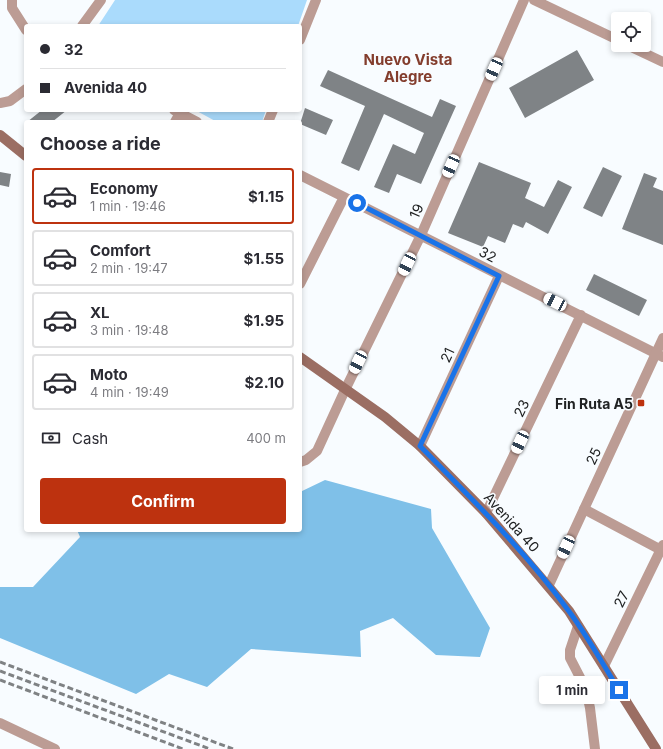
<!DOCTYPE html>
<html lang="en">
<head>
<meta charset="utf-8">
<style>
	:root { --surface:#fff; --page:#f2f2f3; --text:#2b2b33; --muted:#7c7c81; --line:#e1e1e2; --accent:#bd320f }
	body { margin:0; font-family:Inter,sans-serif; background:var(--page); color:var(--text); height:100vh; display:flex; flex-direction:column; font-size:15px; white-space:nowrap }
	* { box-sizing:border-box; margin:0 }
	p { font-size:13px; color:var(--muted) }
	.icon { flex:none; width:22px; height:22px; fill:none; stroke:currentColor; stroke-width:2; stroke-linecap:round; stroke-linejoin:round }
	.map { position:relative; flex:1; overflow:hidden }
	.sheet { position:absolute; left:24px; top:120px; width:278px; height:412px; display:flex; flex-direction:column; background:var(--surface); border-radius:4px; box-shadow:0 2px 6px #0003 }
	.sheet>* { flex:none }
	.guide { position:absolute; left:24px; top:24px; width:278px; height:88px; border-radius:4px; box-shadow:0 2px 6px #0003; display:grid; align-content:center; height:88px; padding:0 16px; background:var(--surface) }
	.buttons { position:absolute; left:611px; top:12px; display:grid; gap:8px }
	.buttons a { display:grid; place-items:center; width:40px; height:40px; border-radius:4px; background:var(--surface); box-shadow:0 2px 6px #0003; font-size:20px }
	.end { position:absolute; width:18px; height:18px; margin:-9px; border:5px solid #1a73e8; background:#fff; box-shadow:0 0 0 2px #fff }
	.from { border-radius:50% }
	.bubble { position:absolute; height:28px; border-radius:4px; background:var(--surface); box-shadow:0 2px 6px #0003; font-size:13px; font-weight:700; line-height:28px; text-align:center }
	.car { position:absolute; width:12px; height:24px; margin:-12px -6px; border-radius:5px; box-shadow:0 0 3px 1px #0007; background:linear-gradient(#fff 24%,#345 0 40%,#fff 0 76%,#345 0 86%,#fff 0) }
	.guide b { display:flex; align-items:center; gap:14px; height:38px; font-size:15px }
	.guide b+b { border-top:1px solid var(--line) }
	.guide i { width:10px; height:10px; background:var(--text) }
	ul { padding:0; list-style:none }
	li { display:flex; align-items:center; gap:12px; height:56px; margin:0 8px 6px; padding:0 8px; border:2px solid var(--line); border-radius:4px }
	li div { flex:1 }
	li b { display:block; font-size:15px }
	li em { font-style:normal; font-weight:700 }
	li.active { border-color:var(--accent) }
	li>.icon { width:36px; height:36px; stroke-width:1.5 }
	h2 { padding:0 16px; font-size:18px; line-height:48px }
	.pay { display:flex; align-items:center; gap:10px; height:44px; padding:0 16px; font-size:15px }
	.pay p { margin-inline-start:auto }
	.button { display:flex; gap:8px; margin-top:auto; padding:8px 16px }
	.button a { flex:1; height:46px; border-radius:4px; background:var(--accent); color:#fff; font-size:16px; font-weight:700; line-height:46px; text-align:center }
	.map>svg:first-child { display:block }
</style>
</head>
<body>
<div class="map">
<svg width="663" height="749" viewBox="0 0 663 749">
	<rect width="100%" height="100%" fill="#f8fcff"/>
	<path fill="#aadbfc" d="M 115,0 L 307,0 L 298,26 L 98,26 Z
		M 195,110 L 266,110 L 262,122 L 217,122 Z"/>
	<path fill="#7fc0e8" d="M 325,480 L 431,509 L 432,528 L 490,628 L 480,657 L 436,655 L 393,618 L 360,631 L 361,657 L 251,649 L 207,687 L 169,674 L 136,694 L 0,638 L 0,587 L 33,587 L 80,537 L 77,530 L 215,530 L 217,532 L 222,530 L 300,530 L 300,492 Z"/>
	<path fill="#7f8386" d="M 577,50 L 594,80 L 525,118 L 509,88 Z
		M 328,70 L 432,117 L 440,99 L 456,106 L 421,184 L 397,174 L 389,193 L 374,187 L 393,144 L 415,154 L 424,133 L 384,114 L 359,171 L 341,163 L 365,106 L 320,86 Z
		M 305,108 L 333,120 L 326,135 L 300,124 Z
		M 42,110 L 67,110 L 52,122 L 27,122 Z
		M 479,162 L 531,183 L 525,198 L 544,207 L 558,180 L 572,187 L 548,234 L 526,222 L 523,228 L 513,224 L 505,243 L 488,236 L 483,247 L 448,233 Z
		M 603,167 L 622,176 L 602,217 L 583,208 Z
		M 0,172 L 11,174 L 9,187 L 0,185 Z
		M 644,173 L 657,178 L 653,187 L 663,191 L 663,245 L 622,229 Z
		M 594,274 L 647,300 L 639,316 L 586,290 Z"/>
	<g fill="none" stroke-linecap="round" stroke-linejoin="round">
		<path stroke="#bc9c94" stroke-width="10" d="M 12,0 L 12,8 L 26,30
			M 534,0 L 618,40
			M 82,26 L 101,0
			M 300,40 L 316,0
			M 627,45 L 663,62
			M 0,103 L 10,101 L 26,89
			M 174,110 L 197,122
			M 175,122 L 180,113
			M 268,122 L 273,110
			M 300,175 L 663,357
			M 300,284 L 344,197
			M 420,446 L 499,276
			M 300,462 L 306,460 L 317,451 L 345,390 L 421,235 L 524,0
			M 584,509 L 663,551
			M 486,513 L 581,315
			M 578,626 L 570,650 L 570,658 L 586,689 L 590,708 L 595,749
			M 604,666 L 663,545
			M 0,723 L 55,749"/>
		<path stroke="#bc9c94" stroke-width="10" d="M 549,585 L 663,338"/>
		<path stroke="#9b6e63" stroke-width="10" d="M 0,135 L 26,156
			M 300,357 L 385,417 L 420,446 L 486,513 L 569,611 L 656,749"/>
		<path stroke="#7f8284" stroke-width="3" stroke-dasharray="6 3" stroke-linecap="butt" d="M 0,662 L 233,749
			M 0,671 L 210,749
			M 0,680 L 183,749"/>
	</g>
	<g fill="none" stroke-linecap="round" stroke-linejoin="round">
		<path stroke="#1a73e8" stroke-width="5" d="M 357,203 L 499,276 L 420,446 C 471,498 525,551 568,610 C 587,635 602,663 619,690"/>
	</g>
	<rect fill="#bd320f" stroke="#f8fcff" stroke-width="1.5" x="637" y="399" width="8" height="8" rx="2"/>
	<g text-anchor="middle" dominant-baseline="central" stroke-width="3" stroke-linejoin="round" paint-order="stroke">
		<g font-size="14" fill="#202223" stroke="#f8fcff">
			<text transform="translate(416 211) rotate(-66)">19</text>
			<text transform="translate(488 254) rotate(28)">32</text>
			<text transform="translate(447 355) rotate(-65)">21</text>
			<text transform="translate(521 408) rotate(-64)">23</text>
			<text transform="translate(593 456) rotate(-65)">25</text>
			<text transform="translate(512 522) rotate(48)">Avenida 40</text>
			<text transform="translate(621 599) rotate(-64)">27</text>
		</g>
		<g font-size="14" font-weight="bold" fill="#202223" stroke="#f8fcff" text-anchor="end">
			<text x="633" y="403">Fin Ruta A5</text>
		</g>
		<g font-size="15" font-weight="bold" fill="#833d2d" stroke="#f8fcff">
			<text x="408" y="59">Nuevo Vista<tspan x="408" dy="17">Alegre</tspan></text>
		</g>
	</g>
</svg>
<div class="buttons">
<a><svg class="icon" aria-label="locate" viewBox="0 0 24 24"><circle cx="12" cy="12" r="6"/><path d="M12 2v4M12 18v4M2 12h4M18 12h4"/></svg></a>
</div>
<i class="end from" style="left:357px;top:203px"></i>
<i class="end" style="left:619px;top:690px"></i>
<div class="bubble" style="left:539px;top:676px;width:66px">1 min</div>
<i class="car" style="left:494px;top:69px;rotate:204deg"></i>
<i class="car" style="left:451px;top:166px;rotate:204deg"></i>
<i class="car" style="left:407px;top:264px;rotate:206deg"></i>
<i class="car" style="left:555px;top:302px;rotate:296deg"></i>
<i class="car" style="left:358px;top:362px;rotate:206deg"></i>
<i class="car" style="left:520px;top:442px;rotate:205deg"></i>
<i class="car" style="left:566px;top:547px;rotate:205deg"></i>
<div class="guide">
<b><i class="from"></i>32</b>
<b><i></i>Avenida 40</b>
</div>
<section class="sheet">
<h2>Choose a ride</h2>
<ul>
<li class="active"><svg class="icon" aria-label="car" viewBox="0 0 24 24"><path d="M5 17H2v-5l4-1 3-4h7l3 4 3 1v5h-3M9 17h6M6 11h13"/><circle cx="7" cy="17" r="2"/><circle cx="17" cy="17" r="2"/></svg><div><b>Economy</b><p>1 min · 19:46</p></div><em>$1.15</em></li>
<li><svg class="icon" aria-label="car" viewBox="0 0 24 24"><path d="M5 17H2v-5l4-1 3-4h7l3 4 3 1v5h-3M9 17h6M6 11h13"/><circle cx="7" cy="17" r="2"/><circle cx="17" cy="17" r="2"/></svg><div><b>Comfort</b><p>2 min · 19:47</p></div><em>$1.55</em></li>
<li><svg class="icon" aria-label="car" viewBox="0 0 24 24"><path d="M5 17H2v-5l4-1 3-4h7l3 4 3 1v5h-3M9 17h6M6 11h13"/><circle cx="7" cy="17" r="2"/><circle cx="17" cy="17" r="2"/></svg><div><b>XL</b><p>3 min · 19:48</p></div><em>$1.95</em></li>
<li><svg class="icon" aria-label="car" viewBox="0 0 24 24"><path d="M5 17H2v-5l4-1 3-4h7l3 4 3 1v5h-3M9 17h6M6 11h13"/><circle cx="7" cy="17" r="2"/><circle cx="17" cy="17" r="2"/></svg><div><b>Moto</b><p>4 min · 19:49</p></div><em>$2.10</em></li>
</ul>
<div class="pay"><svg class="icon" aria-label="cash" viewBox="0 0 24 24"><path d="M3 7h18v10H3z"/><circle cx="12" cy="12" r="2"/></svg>Cash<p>400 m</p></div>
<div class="button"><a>Confirm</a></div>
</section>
</div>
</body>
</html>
